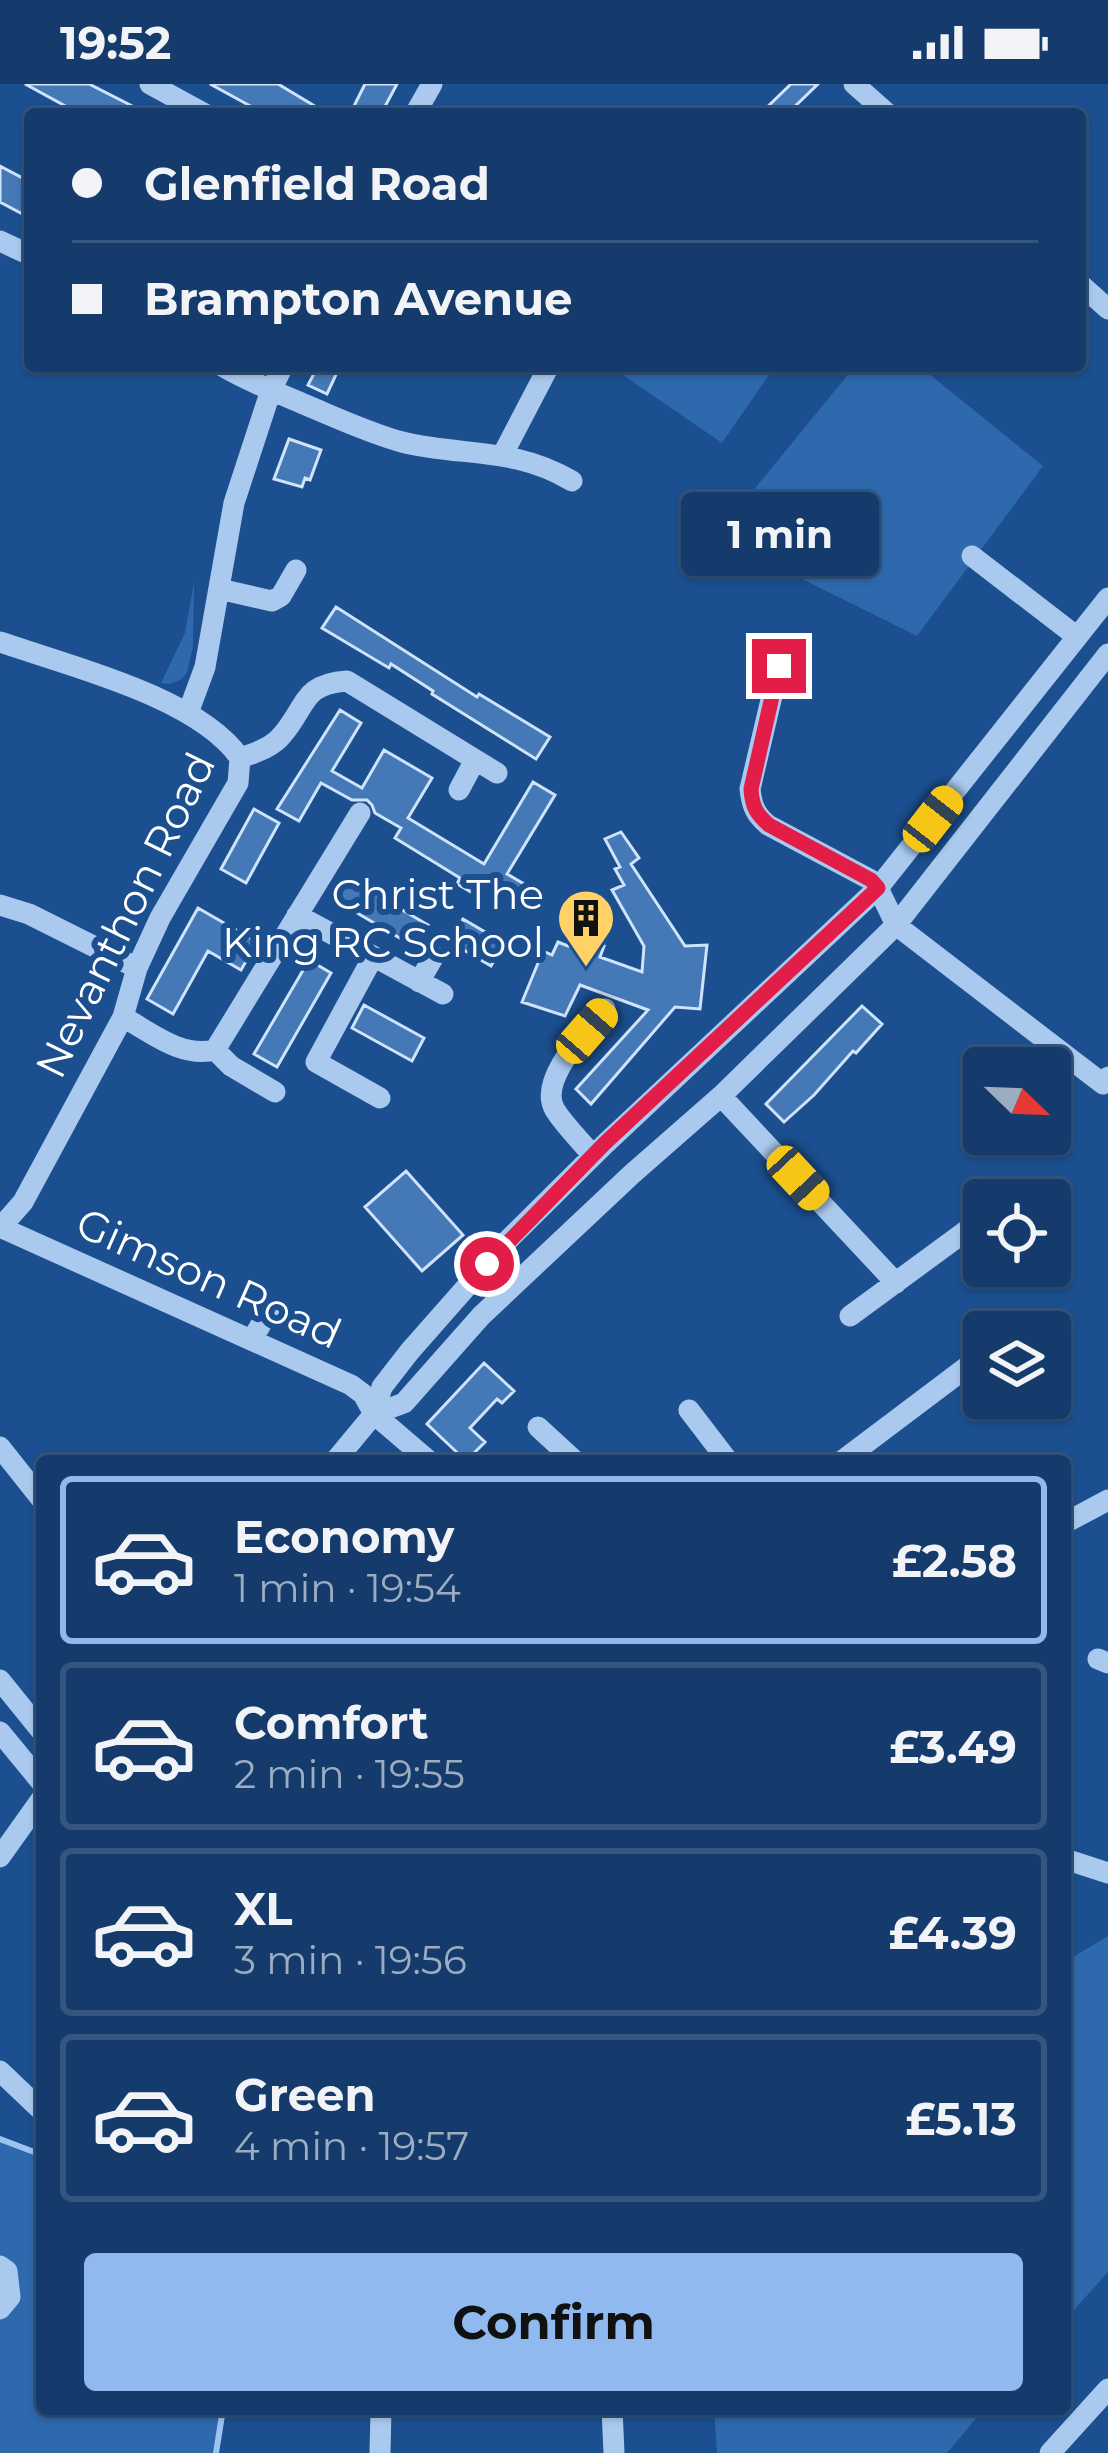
<!DOCTYPE html>
<html lang="en">
<head>
<meta charset="utf-8">
<style>
	:root { --surface:#143b6b; --page:#1d4271; --text:#f1f3f6; --muted:#9dadc1; --line:#33557e; --accent:#90b9f0 }
	body { margin:0; font-family:Montserrat,sans-serif; background:var(--page); color:var(--text); height:100vh; display:flex; flex-direction:column; font-size:45px; white-space:nowrap }
	* { box-sizing:border-box; margin:0 }
	p { font-size:39px; color:var(--muted) }
	.icon { flex:none; width:66px; height:66px; fill:none; stroke:currentColor; stroke-width:2; stroke-linecap:round; stroke-linejoin:round }
	.map { position:relative; flex:1; overflow:hidden }
	.sheet { position:absolute; left:36px; top:1371px; width:1035px; height:960px; display:flex; flex-direction:column; background:var(--surface); border-radius:12px; box-shadow:0 3px 9px #0004,0 0 0 3px var(--line) }
	.sheet>* { flex:none }
	.banner { position:absolute; left:24px; top:24px; width:1062px; height:264px; border-radius:12px; box-shadow:0 3px 9px #0004,0 0 0 3px var(--line); display:grid; align-content:center; height:264px; padding:0 48px; background:var(--surface) }
	.needle { width:78px; rotate:113deg }
	.fabs { position:absolute; left:963px; top:963px; display:grid; gap:24px }
	.fabs a { display:grid; place-items:center; width:108px; height:108px; border-radius:12px; background:var(--surface); box-shadow:0 3px 9px #0004,0 0 0 3px var(--line); font-size:60px }
	.end { position:absolute; width:54px; height:54px; margin:-27px; border:15px solid #e11d48; background:#fff; box-shadow:0 0 0 6px #fff }
	.from { border-radius:50% }
	.bubble { position:absolute; height:84px; border-radius:12px; background:var(--surface); box-shadow:0 3px 9px #0004,0 0 0 3px var(--line); font-size:39px; font-weight:700; line-height:84px; text-align:center }
	.car { position:absolute; width:36px; height:72px; margin:-36px -18px; border-radius:15px; box-shadow:0 0 9px 3px #0007; background:linear-gradient(#f5c518 24%,#345 0 40%,#f5c518 0 76%,#345 0 86%,#f5c518 0) }
	.banner b { display:flex; align-items:center; gap:42px; height:114px; font-size:45px }
	.banner b+b { border-top:3px solid var(--line) }
	.banner i { width:30px; height:30px; background:var(--text) }
	ul { padding:21px 0 0; list-style:none }
	li { display:flex; align-items:center; gap:36px; height:168px; margin:0 24px 18px; padding:0 24px; border:6px solid var(--line); border-radius:12px }
	li div { flex:1 }
	li b { display:block; font-size:45px }
	li em { font-style:normal; font-weight:700 }
	li.active { border-color:var(--accent) }
	li>.icon { width:108px; height:108px; stroke-width:1.5 }
	.primary-button { display:flex; gap:24px; margin-top:auto; padding:24px 48px }
	.primary-button a { flex:1; height:138px; border-radius:12px; background:var(--accent); color:#111; font-size:48px; font-weight:700; line-height:138px; text-align:center }
	.status { display:flex; justify-content:space-between; align-items:center; height:84px; padding:0 60px; background:var(--surface); direction:ltr }
	.status svg { height:33px; fill:currentColor }
	.map>svg:first-child { display:block }
</style>
</head>
<body>
<div class="status"><b>19:52</b><svg viewBox="0 0 49 12"><path d="M0 12V9h3v3zM5 12V6h3v6zM10 12V3h3v9zM15 12V0h3v12zM26 1h20v11H26zM47 4h2v5h-2z"/></svg></div>
<div class="map">
<svg width="1108" height="2369" viewBox="0 0 1108 2369">
	<rect width="100%" height="100%" fill="#1b4f8f"/>
	<path fill="#2e69ad" d="M 610,282 L 775,282 L 722,359 Z
		M 855,282 L 919,282 L 1043,382 L 917,552 L 716,452 Z
		M 194,498 L 193,562 L 187,589 L 182,595 L 170,600 L 161,599 L 185,549 Z
		M 1108,1852 L 1108,2188 L 1065,2236 L 1065,1878 Z
		M 0,2055 L 42,2071 L 42,2325 L 223,2325 L 216,2369 L 0,2369 Z
		M 714,2325 L 984,2325 L 947,2369 L 717,2369 Z"/>
	<g fill="none" stroke-linecap="round" stroke-linejoin="round">
		<path stroke="#9cc4f0" stroke-width="6" d="M 0,2055 L 42,2071
			M 216,2369 L 223,2325"/>
	</g>
	<path fill="#4478b7" stroke="#cfe3fa" stroke-width="3" d="M 25,0 L 89,0 L 148,30 L 80,30 Z
		M 210,0 L 278,0 L 328,30 L 265,30 Z
		M 365,0 L 397,0 L 381,30 L 350,30 Z
		M 791,0 L 818,0 L 787,30 L 760,30 Z
		M 0,82 L 30,98 L 30,134 L 0,118 Z
		M 318,282 L 340,282 L 327,310 L 308,301 Z
		M 289,355 L 321,366 L 310,396 L 305,394 L 302,403 L 274,395 Z
		M 336,523 L 477,613 L 479,610 L 550,653 L 536,675 L 432,610 L 433,607 L 391,580 L 389,584 L 322,544 Z
		M 340,626 L 361,639 L 332,687 L 362,704 L 384,666 L 432,694 L 408,734 L 484,780 L 533,698 L 555,711 L 507,790 L 531,804 L 523,818 L 481,793 L 471,808 L 457,800 L 460,794 L 395,754 L 401,744 L 375,729 L 372,721 L 367,716 L 352,716 L 321,699 L 299,737 L 277,725 Z
		M 254,725 L 279,739 L 246,799 L 221,785 Z
		M 621,748 L 639,774 L 631,780 L 685,862 L 707,861 L 700,925 L 675,923 L 591,1020 L 576,1005 L 648,926 L 580,901 L 565,932 L 522,918 L 543,867 L 552,871 L 558,858 L 568,862 L 571,852 L 604,862 L 600,873 L 642,888 L 644,862 L 612,806 L 624,801 L 615,785 L 620,783 L 605,755 Z
		M 348,794 L 428,841 L 415,863 L 335,816 Z
		M 198,824 L 257,858 L 241,886 L 208,867 L 173,930 L 147,915 Z
		M 463,835 L 504,859 L 491,882 L 450,858 Z
		M 309,876 L 331,889 L 277,983 L 254,970 Z
		M 364,921 L 424,954 L 412,977 L 352,944 Z
		M 862,922 L 882,940 L 856,969 L 853,967 L 814,1011 L 784,1038 L 766,1020 Z
		M 406,1087 L 463,1151 L 422,1187 L 365,1123 Z
		M 484,1279 L 514,1307 L 502,1319 L 497,1315 L 470,1344 L 485,1358 L 466,1377 L 427,1340 Z"/>
	<g fill="none" stroke-linecap="round" stroke-linejoin="round">
		<path stroke="#a9c9ee" stroke-width="21" d="M 150,0 L 205,30
			M 854,0 L 888,30
			M 415,30 L 432,0
			M 0,157 L 30,171
			M 1080,200 L 1108,225
			M 222,282 C 249,298 278,309 306,321 C 337,334 369,349 402,358 C 462,373 513,362 572,397
			M 503,370 L 549,282
			M 972,472 L 1076,552
			M 219,505 L 272,517 L 281,512 L 296,486
			M 0,558 C 69,582 198,613 240,674
			M 779,582 L 750,705 C 752,722 755,730 768,741 L 871,796 L 878,804 L 896,841 L 1103,1000 L 1108,993
			M 188,629 L 205,583 L 234,419 L 271,306 L 283,282
			M 459,706 L 475,676
			M 0,821 L 29,830 L 137,884
			M 297,831 L 443,910
			M 373,873 L 316,978 L 380,1014
			M 419,898 L 434,872
			M 123,933 C 152,949 181,974 215,966 L 360,729
			M 215,966 L 231,982 L 275,1008
			M 721,1012 L 896,1199
			M 593,1072 C 581,1057 565,1042 555,1026 C 537,996 587,947 605,925
			M 0,1143 L 351,1301 L 363,1310 L 374,1330 L 429,1377
			M 0,1144 L 23,1118 L 123,933 L 137,884 L 160,834 L 238,699 L 240,674 C 255,669 272,664 283,650 C 307,622 302,600 347,597 L 497,689
			M 850,1232 L 974,1141
			M 1013,1248 L 1022,1242
			M 252,1256 L 269,1226
			M 689,1326 L 728,1377
			M 374,1330 L 404,1319 L 481,1232 L 632,1090 L 721,1012 L 896,841 L 1108,570
			M 538,1343 L 575,1377
			M 0,1363 L 42,1416
			M 335,1377 L 374,1330 L 382,1303 L 410,1267 L 506,1158 L 605,1060 L 878,804 L 1108,514
			M 842,1377 L 984,1270
			M 1065,1439 L 1108,1416
			M 1098,1575 L 1108,1579
			M 0,1596 L 42,1648
			M 0,1648 L 42,1699
			M 0,1773 L 42,1714
			M 1065,1775 L 1108,1789
			M 0,1987 L 42,2027
			M 0,2182 L 7,2187 L 10,2213 L 0,2225
			M 612,2325 L 614,2369
			M 380,2369 L 381,2325
			M 1050,2369 L 1108,2305"/>
	</g>
	<g fill="none" stroke-linecap="round" stroke-linejoin="round">
		<path stroke="#e11d48" stroke-width="15" d="M 487,1180 L 604,1060 L 878,804 L 871,796 L 769,741 C 756,730 752,722 751,705 L 779,582"/>
	</g>
	<defs>
		<g id="building-pin" transform="scale(3)"><path d="M0 17L-7.5 6A9.5 9.5 0 1 1 7.5 6Z" fill="#ffd166" stroke="#1b4f8f"/><path d="M-4-6H4V6H1V3H-1V6H-4ZM-2.5-4.3h1.7v1.8h-1.7ZM.8-4.3h1.7v1.8H.8ZM-2.5-1h1.7V.8h-1.7ZM.8-1h1.7V.8H.8Z" fill="#111"/></g>
	</defs>
	<g fill-rule="evenodd">
		<use href="#building-pin" x="586" y="834"/>
	</g>
	<g text-anchor="middle" dominant-baseline="central" stroke-width="12" stroke-linejoin="round" paint-order="stroke">
		<g font-size="42" fill="#fff" stroke="#1b4f8f" text-anchor="end">
			<text x="544" y="810">Christ The<tspan x="544" dy="48">King RC School</tspan></text>
		</g>
		<g font-size="42" fill="#fff" stroke="#1b4f8f">
			<text transform="translate(125 831) rotate(-64)">Nevanthon Road</text>
			<text transform="translate(209 1194) rotate(24)">Gimson Road</text>
		</g>
	</g>
</svg>
<div class="fabs">
<a><svg class="needle" viewBox="-14 -14 28 28"><path d="M0-13l5 13h-10z" fill="#e53935"/><path d="M0 13l5-13h-10z" fill="#9dadc1"/></svg></a>
<a><svg class="icon" aria-label="locate" viewBox="0 0 24 24"><circle cx="12" cy="12" r="6"/><path d="M12 2v4M12 18v4M2 12h4M18 12h4"/></svg></a>
<a><svg class="icon" aria-label="layers" viewBox="0 0 24 24"><path d="M12 4l9 5-9 5-9-5zM3 14l9 5 9-5"/></svg></a>
</div>
<i class="end from" style="left:487px;top:1180px"></i>
<i class="end" style="left:779px;top:582px"></i>
<div class="bubble" style="left:681px;top:408px;width:198px">1 min</div>
<i class="car" style="left:933px;top:735px;rotate:38deg"></i>
<i class="car" style="left:587px;top:947px;rotate:41deg"></i>
<i class="car" style="left:798px;top:1094px;rotate:137deg"></i>
<div class="banner">
<b><i class="from"></i>Glenfield Road</b>
<b><i></i>Brampton Avenue</b>
</div>
<section class="sheet">
<ul>
<li class="active"><svg class="icon" aria-label="car" viewBox="0 0 24 24"><path d="M5 17H2v-5l4-1 3-4h7l3 4 3 1v5h-3M9 17h6M6 11h13"/><circle cx="7" cy="17" r="2"/><circle cx="17" cy="17" r="2"/></svg><div><b>Economy</b><p>1 min · 19:54</p></div><em>£2.58</em></li>
<li><svg class="icon" aria-label="car" viewBox="0 0 24 24"><path d="M5 17H2v-5l4-1 3-4h7l3 4 3 1v5h-3M9 17h6M6 11h13"/><circle cx="7" cy="17" r="2"/><circle cx="17" cy="17" r="2"/></svg><div><b>Comfort</b><p>2 min · 19:55</p></div><em>£3.49</em></li>
<li><svg class="icon" aria-label="car" viewBox="0 0 24 24"><path d="M5 17H2v-5l4-1 3-4h7l3 4 3 1v5h-3M9 17h6M6 11h13"/><circle cx="7" cy="17" r="2"/><circle cx="17" cy="17" r="2"/></svg><div><b>XL</b><p>3 min · 19:56</p></div><em>£4.39</em></li>
<li><svg class="icon" aria-label="car" viewBox="0 0 24 24"><path d="M5 17H2v-5l4-1 3-4h7l3 4 3 1v5h-3M9 17h6M6 11h13"/><circle cx="7" cy="17" r="2"/><circle cx="17" cy="17" r="2"/></svg><div><b>Green</b><p>4 min · 19:57</p></div><em>£5.13</em></li>
</ul>
<div class="primary-button"><a>Confirm</a></div>
</section>
</div>
</body>
</html>
